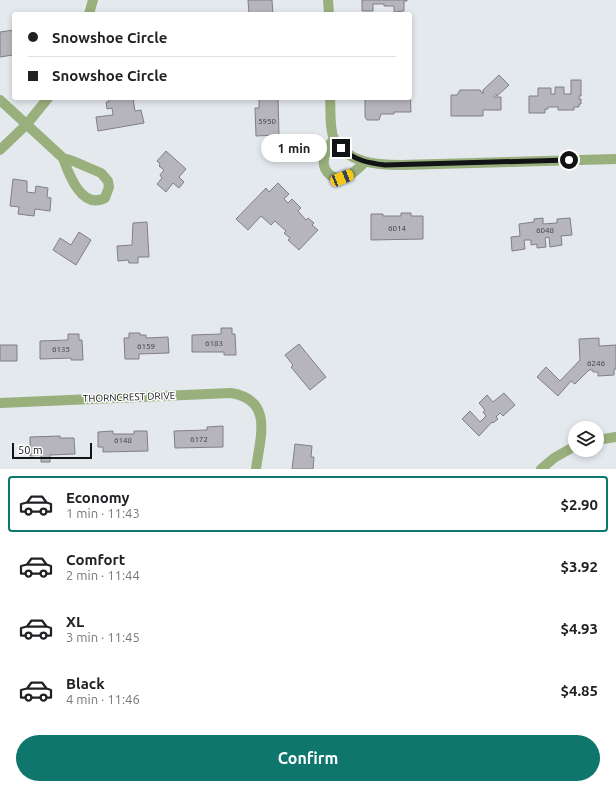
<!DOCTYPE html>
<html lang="en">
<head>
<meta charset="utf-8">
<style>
	:root { --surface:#fff; --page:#f2f2f2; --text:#202124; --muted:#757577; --line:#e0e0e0; --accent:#0f766e }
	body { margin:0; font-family:Ubuntu,sans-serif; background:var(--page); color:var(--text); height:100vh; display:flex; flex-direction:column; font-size:15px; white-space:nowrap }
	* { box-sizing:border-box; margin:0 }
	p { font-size:13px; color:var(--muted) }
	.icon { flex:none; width:22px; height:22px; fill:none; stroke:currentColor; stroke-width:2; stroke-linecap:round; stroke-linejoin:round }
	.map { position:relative; height:469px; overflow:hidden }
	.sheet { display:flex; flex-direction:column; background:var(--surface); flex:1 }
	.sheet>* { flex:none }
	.banner { position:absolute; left:12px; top:12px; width:400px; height:88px; border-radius:4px; box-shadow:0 2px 6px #0003; display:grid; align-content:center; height:88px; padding:0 16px; background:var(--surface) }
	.controls { position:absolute; left:568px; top:421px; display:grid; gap:8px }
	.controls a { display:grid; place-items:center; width:36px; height:36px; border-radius:50%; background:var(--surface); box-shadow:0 2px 6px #0003; font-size:20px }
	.scale { position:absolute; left:12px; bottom:10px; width:80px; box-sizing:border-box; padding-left:4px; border:2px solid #121315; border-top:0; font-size:11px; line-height:14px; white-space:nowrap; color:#121315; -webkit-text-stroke:3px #fff; paint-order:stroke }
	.end { position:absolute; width:18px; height:18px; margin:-9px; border:5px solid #121315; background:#fff; box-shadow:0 0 0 2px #fff }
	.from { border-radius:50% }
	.bubble { position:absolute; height:28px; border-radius:14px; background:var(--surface); box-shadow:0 2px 6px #0003; font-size:13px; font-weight:700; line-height:28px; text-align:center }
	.car { position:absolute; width:12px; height:24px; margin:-12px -6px; border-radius:5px; box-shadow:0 0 3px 1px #0007; background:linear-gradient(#f5c518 24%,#345 0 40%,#f5c518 0 76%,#345 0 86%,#f5c518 0) }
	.banner b { display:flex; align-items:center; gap:14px; height:38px; font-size:15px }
	.banner b+b { border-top:1px solid var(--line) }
	.banner i { width:10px; height:10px; background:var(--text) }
	ul { padding:7px 0 0; list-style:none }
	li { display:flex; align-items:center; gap:12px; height:56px; margin:0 8px 6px; padding:0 8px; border:2px solid transparent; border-radius:4px }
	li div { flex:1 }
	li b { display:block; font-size:15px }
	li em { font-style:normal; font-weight:700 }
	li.current { border-color:var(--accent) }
	li>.icon { width:36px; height:36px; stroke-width:1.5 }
	.button { display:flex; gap:8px; margin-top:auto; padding:8px 16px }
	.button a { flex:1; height:46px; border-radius:24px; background:var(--accent); color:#fff; font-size:16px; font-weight:700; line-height:46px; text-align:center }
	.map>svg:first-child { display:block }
</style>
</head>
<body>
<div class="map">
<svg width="616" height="469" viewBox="0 0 616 469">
	<rect width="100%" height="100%" fill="#e4e9ee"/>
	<path fill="#b6b5bb" stroke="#807f85" d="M 248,0 L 272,0 L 273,14 L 249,14 Z
		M 362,0 L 407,0 L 407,1 L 404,1 L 404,11 L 394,12 L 394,6 L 384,6 L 384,4 L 373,4 L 373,11 L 362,11 Z
		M 14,30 L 13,55 L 0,57 L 0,32 Z
		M 499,75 L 509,85 L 497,96 L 496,94 L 494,96 L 494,97 L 501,97 L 501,110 L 483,110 L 483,116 L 451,116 L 451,95 L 457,95 L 460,90 L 480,90 L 483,94 L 483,90 Z
		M 571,80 L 581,80 L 581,96 L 579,96 L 579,99 L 581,99 L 581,104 L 579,104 L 579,107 L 574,107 L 574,110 L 558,110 L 558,107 L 548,107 L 548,109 L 545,109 L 545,113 L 529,113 L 529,96 L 538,96 L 538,88 L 551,88 L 551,94 L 555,94 L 555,87 L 564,87 L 564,94 L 571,94 Z
		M 410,90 L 411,112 L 394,112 L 394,114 L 381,114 L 379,120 L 367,120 L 365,117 L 365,98 L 410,98 Z
		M 108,98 L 133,98 L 135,111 L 141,110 L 144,123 L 98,131 L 96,117 L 113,115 L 112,108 L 107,109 L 106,102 L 109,102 Z
		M 259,98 L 278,98 L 279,135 L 256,136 L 255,108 L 259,108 Z
		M 166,151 L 186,169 L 179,177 L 184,182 L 179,188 L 173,183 L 166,192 L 157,184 L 162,178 L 160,175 L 164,170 L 159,166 L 160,164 L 157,161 Z
		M 13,179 L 27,181 L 27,192 L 35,193 L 36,186 L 48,188 L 47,197 L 51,198 L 50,211 L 35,209 L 34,216 L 18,214 L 19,207 L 10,206 Z
		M 278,183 L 289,194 L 284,199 L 288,203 L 292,199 L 301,208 L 298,211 L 306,220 L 308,218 L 314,223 L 312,225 L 318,230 L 299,250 L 288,240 L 290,238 L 284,233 L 286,231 L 275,221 L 271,225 L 261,216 L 248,230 L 236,219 L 266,188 L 269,192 Z
		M 401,213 L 411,213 L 411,216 L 423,216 L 423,239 L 371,240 L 371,214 L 383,214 L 383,216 L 401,216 Z
		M 543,218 L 543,224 L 557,223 L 557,219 L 570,218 L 572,235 L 561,236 L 562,245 L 550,247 L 549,237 L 545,238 L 546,247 L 537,248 L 537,244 L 531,245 L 531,240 L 524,240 L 525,249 L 512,251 L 511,237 L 520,236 L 519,224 L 534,222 L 534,219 Z
		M 147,222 L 149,257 L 138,257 L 138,263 L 129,263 L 128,260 L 118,261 L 117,246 L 132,245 L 133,223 Z
		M 79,232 L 91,240 L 76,265 L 53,250 L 60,238 L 71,245 Z
		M 221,328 L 232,328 L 232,334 L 235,334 L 236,355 L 224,355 L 224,352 L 192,352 L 192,335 L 221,334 Z
		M 129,333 L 140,333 L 140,335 L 146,335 L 146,338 L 168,337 L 169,353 L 139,354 L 139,359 L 125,359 L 124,338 L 129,338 Z
		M 68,334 L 79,334 L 79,340 L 82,340 L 83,360 L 71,360 L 71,358 L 40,359 L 40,341 L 68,340 Z
		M 599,338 L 599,346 L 616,345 L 616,369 L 614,369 L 614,375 L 598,376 L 598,372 L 593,372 L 593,370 L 589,370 L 575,384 L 571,381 L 558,396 L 537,377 L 546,367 L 560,381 L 580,360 L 579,339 Z
		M 299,344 L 326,377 L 310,390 L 291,367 L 293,365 L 285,355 Z
		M 0,345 L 17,345 L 17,361 L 0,361 Z
		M 504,393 L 515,405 L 503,416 L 500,413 L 496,417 L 498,419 L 493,423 L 492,422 L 479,436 L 462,419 L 470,411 L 480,422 L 486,416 L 483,412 L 485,410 L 479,403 L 487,395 L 493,402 Z
		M 223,426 L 223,447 L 175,448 L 174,431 L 207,430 L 207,427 Z
		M 113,431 L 113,434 L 134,434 L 134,431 L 147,431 L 148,451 L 103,452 L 103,447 L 98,447 L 98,432 Z
		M 60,436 L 60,438 L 74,438 L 75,454 L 50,455 L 50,462 L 41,462 L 41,455 L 30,456 L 30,437 Z
		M 295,444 L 312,446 L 311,457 L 314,457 L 313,469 L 292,469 Z"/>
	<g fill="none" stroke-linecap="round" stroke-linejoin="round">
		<path stroke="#99af7c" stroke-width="10" d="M 328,0 L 329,14
			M 89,14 L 93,0
			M 330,98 C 331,110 329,128 334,139 C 347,163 377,165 401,165 L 616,159
			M 0,100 L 63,158
			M 334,138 C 327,149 317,164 330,175 C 333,177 338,179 342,178 C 351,176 359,168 365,162
			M 0,150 L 27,124 L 48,98
			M 63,158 L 73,161 L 101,173 L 108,181 L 109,187 L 105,198 C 82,210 69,175 63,158 Z
			M 0,403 L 231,393 C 274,400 260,437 256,469
			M 597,440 L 616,437
			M 541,469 L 554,458 L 575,446"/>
	</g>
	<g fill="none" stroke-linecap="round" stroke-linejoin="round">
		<path stroke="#121315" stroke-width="5" d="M 341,148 C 354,160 368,163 385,165 L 569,160"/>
	</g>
	<g text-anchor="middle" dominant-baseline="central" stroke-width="3" stroke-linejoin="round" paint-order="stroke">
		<g font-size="8" fill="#3b3c3e">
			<text x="267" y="121">5950</text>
			<text x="397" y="228">6014</text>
			<text x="545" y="230">6048</text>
			<text x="214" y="343">6183</text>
			<text x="146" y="346">6159</text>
			<text x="61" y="349">6135</text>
			<text x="596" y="363">6246</text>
			<text x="199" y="439">6172</text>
			<text x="123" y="440">6148</text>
		</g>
		<g font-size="10" fill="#121315" stroke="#fff">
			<text transform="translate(129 397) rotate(-2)">THORNCREST DRIVE</text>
		</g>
	</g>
</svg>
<div class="controls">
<a><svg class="icon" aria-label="layers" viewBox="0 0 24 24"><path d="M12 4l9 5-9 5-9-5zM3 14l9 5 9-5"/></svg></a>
</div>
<div class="scale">50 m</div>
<i class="end from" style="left:569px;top:160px"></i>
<i class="end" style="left:341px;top:148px"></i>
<div class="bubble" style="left:261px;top:134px;width:66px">1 min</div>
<i class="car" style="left:342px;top:178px;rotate:68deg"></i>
<div class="banner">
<b><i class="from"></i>Snowshoe Circle</b>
<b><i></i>Snowshoe Circle</b>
</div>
</div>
<section class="sheet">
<ul>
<li class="current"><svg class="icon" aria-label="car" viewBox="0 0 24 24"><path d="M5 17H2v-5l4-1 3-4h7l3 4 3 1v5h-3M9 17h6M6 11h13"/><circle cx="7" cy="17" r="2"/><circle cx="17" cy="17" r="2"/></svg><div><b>Economy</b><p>1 min · 11:43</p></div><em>$2.90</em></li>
<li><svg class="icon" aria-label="car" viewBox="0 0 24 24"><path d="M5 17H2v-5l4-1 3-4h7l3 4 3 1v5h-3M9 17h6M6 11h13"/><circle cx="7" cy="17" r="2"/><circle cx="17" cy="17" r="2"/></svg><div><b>Comfort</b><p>2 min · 11:44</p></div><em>$3.92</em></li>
<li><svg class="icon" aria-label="car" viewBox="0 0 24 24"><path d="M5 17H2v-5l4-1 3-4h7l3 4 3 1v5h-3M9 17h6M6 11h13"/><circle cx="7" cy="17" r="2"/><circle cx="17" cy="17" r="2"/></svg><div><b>XL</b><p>3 min · 11:45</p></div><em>$4.93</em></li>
<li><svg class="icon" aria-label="car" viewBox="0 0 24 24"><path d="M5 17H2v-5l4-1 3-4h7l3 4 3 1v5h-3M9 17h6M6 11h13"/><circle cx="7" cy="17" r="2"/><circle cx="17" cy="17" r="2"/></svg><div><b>Black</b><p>4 min · 11:46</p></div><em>$4.85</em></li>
</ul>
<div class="button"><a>Confirm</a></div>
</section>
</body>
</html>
